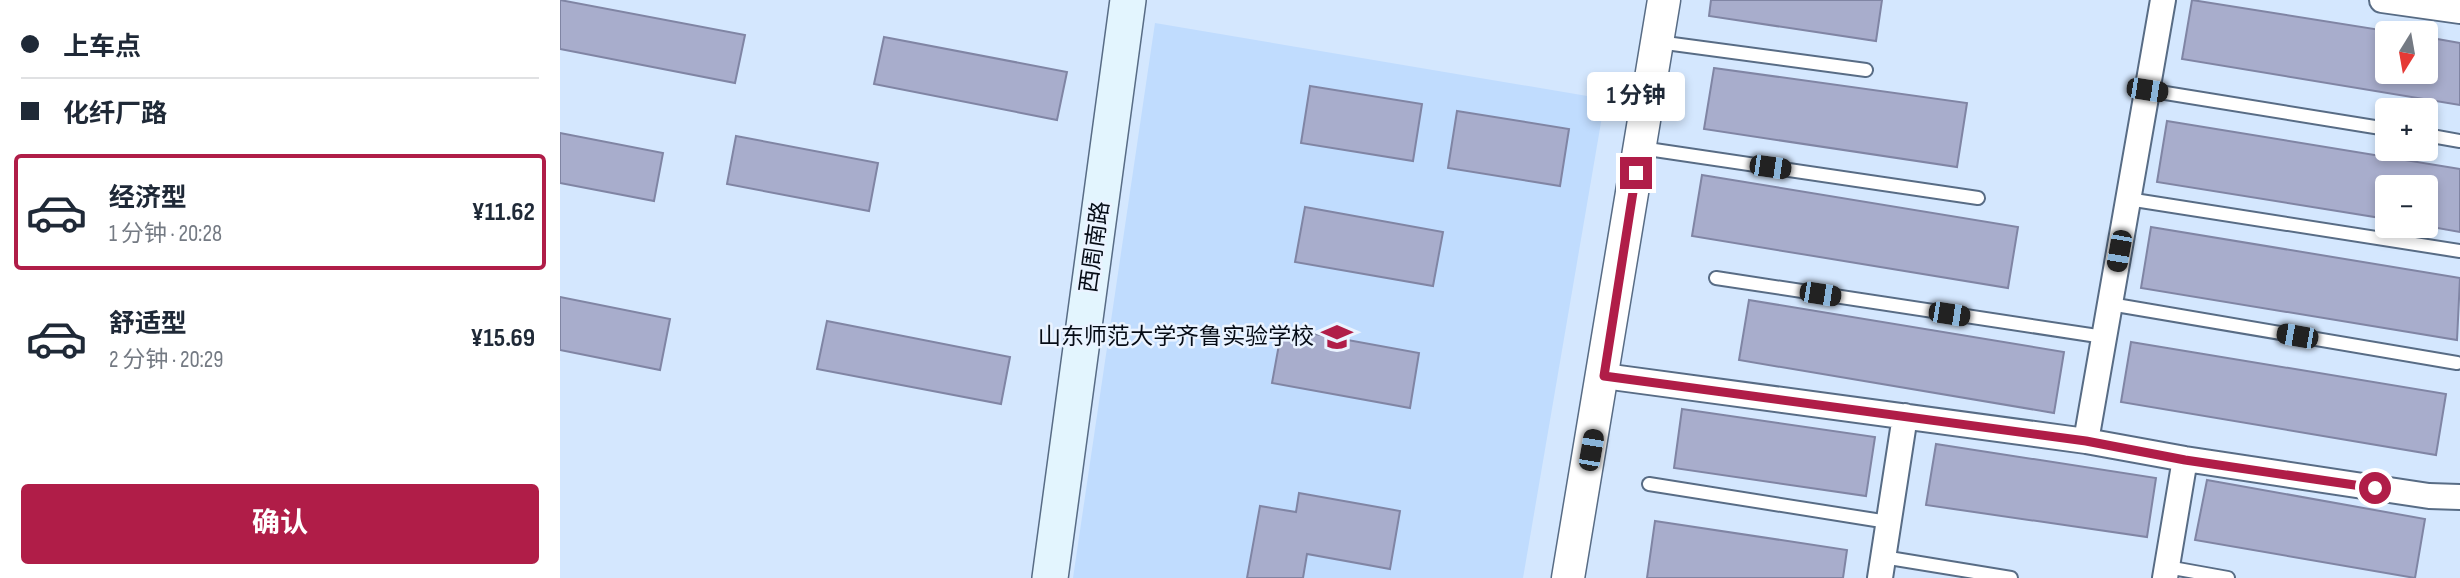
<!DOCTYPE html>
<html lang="zh">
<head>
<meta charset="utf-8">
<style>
	:root { --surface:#fff; --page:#f2f2f3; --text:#1f2937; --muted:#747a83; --line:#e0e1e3; --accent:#b01d48 }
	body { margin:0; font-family:"Sofia Sans Condensed","Noto Sans SC",sans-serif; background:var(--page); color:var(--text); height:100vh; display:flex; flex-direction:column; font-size:26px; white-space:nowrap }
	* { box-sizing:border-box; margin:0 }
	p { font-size:23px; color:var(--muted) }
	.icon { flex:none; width:38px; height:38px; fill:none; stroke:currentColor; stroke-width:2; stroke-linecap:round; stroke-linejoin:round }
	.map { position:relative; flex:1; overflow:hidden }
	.sheet { display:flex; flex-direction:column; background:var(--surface); width:560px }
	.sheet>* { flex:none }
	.guide { display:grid; align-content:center; height:154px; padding:0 21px; background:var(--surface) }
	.needle { width:46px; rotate:191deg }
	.controls { position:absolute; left:1815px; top:21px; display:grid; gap:14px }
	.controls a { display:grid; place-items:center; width:63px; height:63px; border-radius:7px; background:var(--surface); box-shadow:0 4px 10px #0003; font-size:35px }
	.end { position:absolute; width:32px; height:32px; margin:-16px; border:9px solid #b01d48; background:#fff; box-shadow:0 0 0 4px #fff }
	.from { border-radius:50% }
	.bubble { position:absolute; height:49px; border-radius:7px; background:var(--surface); box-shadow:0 4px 10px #0003; font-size:23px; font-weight:700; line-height:49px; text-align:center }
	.car { position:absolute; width:21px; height:42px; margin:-21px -10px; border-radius:9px; box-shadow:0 0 5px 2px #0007; background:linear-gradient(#222 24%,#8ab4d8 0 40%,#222 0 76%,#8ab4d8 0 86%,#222 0) }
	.guide b { display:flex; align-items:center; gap:24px; height:66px; font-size:26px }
	.guide b+b { border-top:2px solid var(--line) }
	.guide i { width:18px; height:18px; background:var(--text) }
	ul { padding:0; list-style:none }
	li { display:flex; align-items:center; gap:21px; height:116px; margin:0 14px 10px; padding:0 7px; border:4px solid transparent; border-radius:7px }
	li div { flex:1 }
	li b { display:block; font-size:26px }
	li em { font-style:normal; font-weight:700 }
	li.current { border-color:var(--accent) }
	li>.icon { width:63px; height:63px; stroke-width:1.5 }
	.cta { display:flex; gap:14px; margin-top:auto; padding:14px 21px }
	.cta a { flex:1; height:80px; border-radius:7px; background:var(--accent); color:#fff; font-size:28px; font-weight:700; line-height:80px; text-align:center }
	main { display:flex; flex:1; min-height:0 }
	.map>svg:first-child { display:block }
</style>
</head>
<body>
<main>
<section class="sheet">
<div class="guide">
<b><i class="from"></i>上车点</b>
<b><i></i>化纤厂路</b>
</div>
<ul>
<li class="current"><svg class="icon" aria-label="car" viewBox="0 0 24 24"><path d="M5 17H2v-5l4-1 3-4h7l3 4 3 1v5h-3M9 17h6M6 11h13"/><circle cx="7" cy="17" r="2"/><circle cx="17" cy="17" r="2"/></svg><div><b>经济型</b><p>1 分钟 · 20:28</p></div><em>¥11.62</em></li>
<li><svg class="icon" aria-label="car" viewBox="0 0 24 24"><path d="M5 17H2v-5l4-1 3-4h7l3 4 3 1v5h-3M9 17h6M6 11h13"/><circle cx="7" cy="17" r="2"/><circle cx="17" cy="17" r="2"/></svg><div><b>舒适型</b><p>2 分钟 · 20:29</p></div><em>¥15.69</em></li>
</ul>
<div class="cta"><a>确认</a></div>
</section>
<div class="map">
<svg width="1900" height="578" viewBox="0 0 1900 578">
	<rect width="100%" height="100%" fill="#d4e7fe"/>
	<path fill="#c0dcfe" d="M 595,23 L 1045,99 L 963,578 L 513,578 Z"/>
	<path fill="#a8adcc" stroke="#8085a4" stroke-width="2" d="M 0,0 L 185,35 L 175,83 L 0,49 Z
		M 1151,0 L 1322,0 L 1316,41 L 1149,16 Z
		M 1632,0 L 1827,31 L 1827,72 L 1866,72 L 1866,37 L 1900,43 L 1900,105 L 1622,59 Z
		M 324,37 L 507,72 L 497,120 L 314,84 Z
		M 1154,68 L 1407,103 L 1397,167 L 1144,129 Z
		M 750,86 L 862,104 L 853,161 L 741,143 Z
		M 897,111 L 1009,129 L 1000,186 L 888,168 Z
		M 1607,121 L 1900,169 L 1900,232 L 1866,226 L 1866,187 L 1827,187 L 1827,219 L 1597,182 Z
		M 0,133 L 103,153 L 94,201 L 0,183 Z
		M 176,136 L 318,163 L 309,211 L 167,184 Z
		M 1142,175 L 1458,227 L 1448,288 L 1132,236 Z
		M 745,207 L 883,232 L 873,286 L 735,262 Z
		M 1591,227 L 1900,278 L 1897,340 L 1581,288 Z
		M 0,297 L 110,319 L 100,370 L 0,350 Z
		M 1189,300 L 1504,352 L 1494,413 L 1179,360 Z
		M 267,321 L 450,357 L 441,404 L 257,369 Z
		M 722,328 L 859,353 L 850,408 L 712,383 Z
		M 1571,342 L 1886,394 L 1876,455 L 1561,402 Z
		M 1122,409 L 1315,437 L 1306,496 L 1114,468 Z
		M 1376,444 L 1596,478 L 1587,537 L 1366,505 Z
		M 1647,480 L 1865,519 L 1855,578 L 1635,540 Z
		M 739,493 L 840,511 L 830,569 L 747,554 L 743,578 L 687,578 L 700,506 L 736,512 Z
		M 1095,521 L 1287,550 L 1283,578 L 1087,578 Z"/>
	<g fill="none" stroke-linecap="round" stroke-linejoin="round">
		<g stroke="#586c85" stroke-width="16">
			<path id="service" d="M 1098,42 L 1306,70
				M 1587,90 L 1827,129
				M 1866,135 L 1900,141
				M 1081,148 L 1418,198
				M 1568,199 L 1900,251
				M 1156,278 L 1544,337
				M 1550,304 L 1897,363
				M 1089,484 L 1328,522
				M 1323,557 L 1451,578
				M 1607,567 L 1668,578"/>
		</g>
		<g stroke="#586c85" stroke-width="28">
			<path id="minor" d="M 1822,0 L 1900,11
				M 1044,376 L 1526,441 L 1625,459 L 1869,496 L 1900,497
				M 1526,441 L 1603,0
				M 1320,578 L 1345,416
				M 1605,578 L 1625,459"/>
		</g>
		<g stroke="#586c85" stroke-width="35">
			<path id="tertiary" d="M 1008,578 L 1104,0"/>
		</g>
		<g stroke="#586c85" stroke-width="38">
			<path id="secondary" d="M 490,578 L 568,0"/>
		</g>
		<use href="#service" stroke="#fff" stroke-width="12"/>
		<use href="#minor" stroke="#fff" stroke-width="24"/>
		<use href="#tertiary" stroke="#fff" stroke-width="32"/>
		<use href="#secondary" stroke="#e3f5fe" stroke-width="35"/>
	</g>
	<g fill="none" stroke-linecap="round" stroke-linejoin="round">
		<path stroke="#b01d48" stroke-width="9" d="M 1076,173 L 1044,376 L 1526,441 L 1625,460 L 1815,488"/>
	</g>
	<defs>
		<g id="school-bare" transform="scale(2.415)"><path d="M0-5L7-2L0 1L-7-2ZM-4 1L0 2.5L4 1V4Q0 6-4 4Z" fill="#b01d48" stroke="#eaf3ff" stroke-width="2.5" paint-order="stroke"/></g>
	</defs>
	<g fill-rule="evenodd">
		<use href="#school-bare" x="777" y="337"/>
	</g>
	<g text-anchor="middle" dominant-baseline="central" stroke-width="5" stroke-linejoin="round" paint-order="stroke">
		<g font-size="23" fill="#060c16" stroke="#eaf3ff">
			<text transform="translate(535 247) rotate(-82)">西周南路</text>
		</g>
		<g font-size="23" fill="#060c16" stroke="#eaf3ff" text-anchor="end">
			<text x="754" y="337">山东师范大学齐鲁实验学校</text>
		</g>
	</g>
</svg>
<div class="controls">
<a><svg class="needle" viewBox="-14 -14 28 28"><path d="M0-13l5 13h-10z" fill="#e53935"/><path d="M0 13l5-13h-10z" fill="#747a83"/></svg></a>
<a>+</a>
<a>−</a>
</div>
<i class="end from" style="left:1815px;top:488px"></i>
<i class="end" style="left:1076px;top:173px"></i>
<div class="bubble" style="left:1027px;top:72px;width:98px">1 分钟</div>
<i class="car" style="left:1587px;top:90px;rotate:99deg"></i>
<i class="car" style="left:1210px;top:167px;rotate:98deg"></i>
<i class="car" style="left:1559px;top:251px;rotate:190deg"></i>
<i class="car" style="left:1260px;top:294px;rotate:99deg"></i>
<i class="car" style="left:1389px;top:314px;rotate:99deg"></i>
<i class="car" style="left:1737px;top:336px;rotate:280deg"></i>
<i class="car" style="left:1031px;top:450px;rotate:10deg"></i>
</div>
</main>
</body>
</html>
